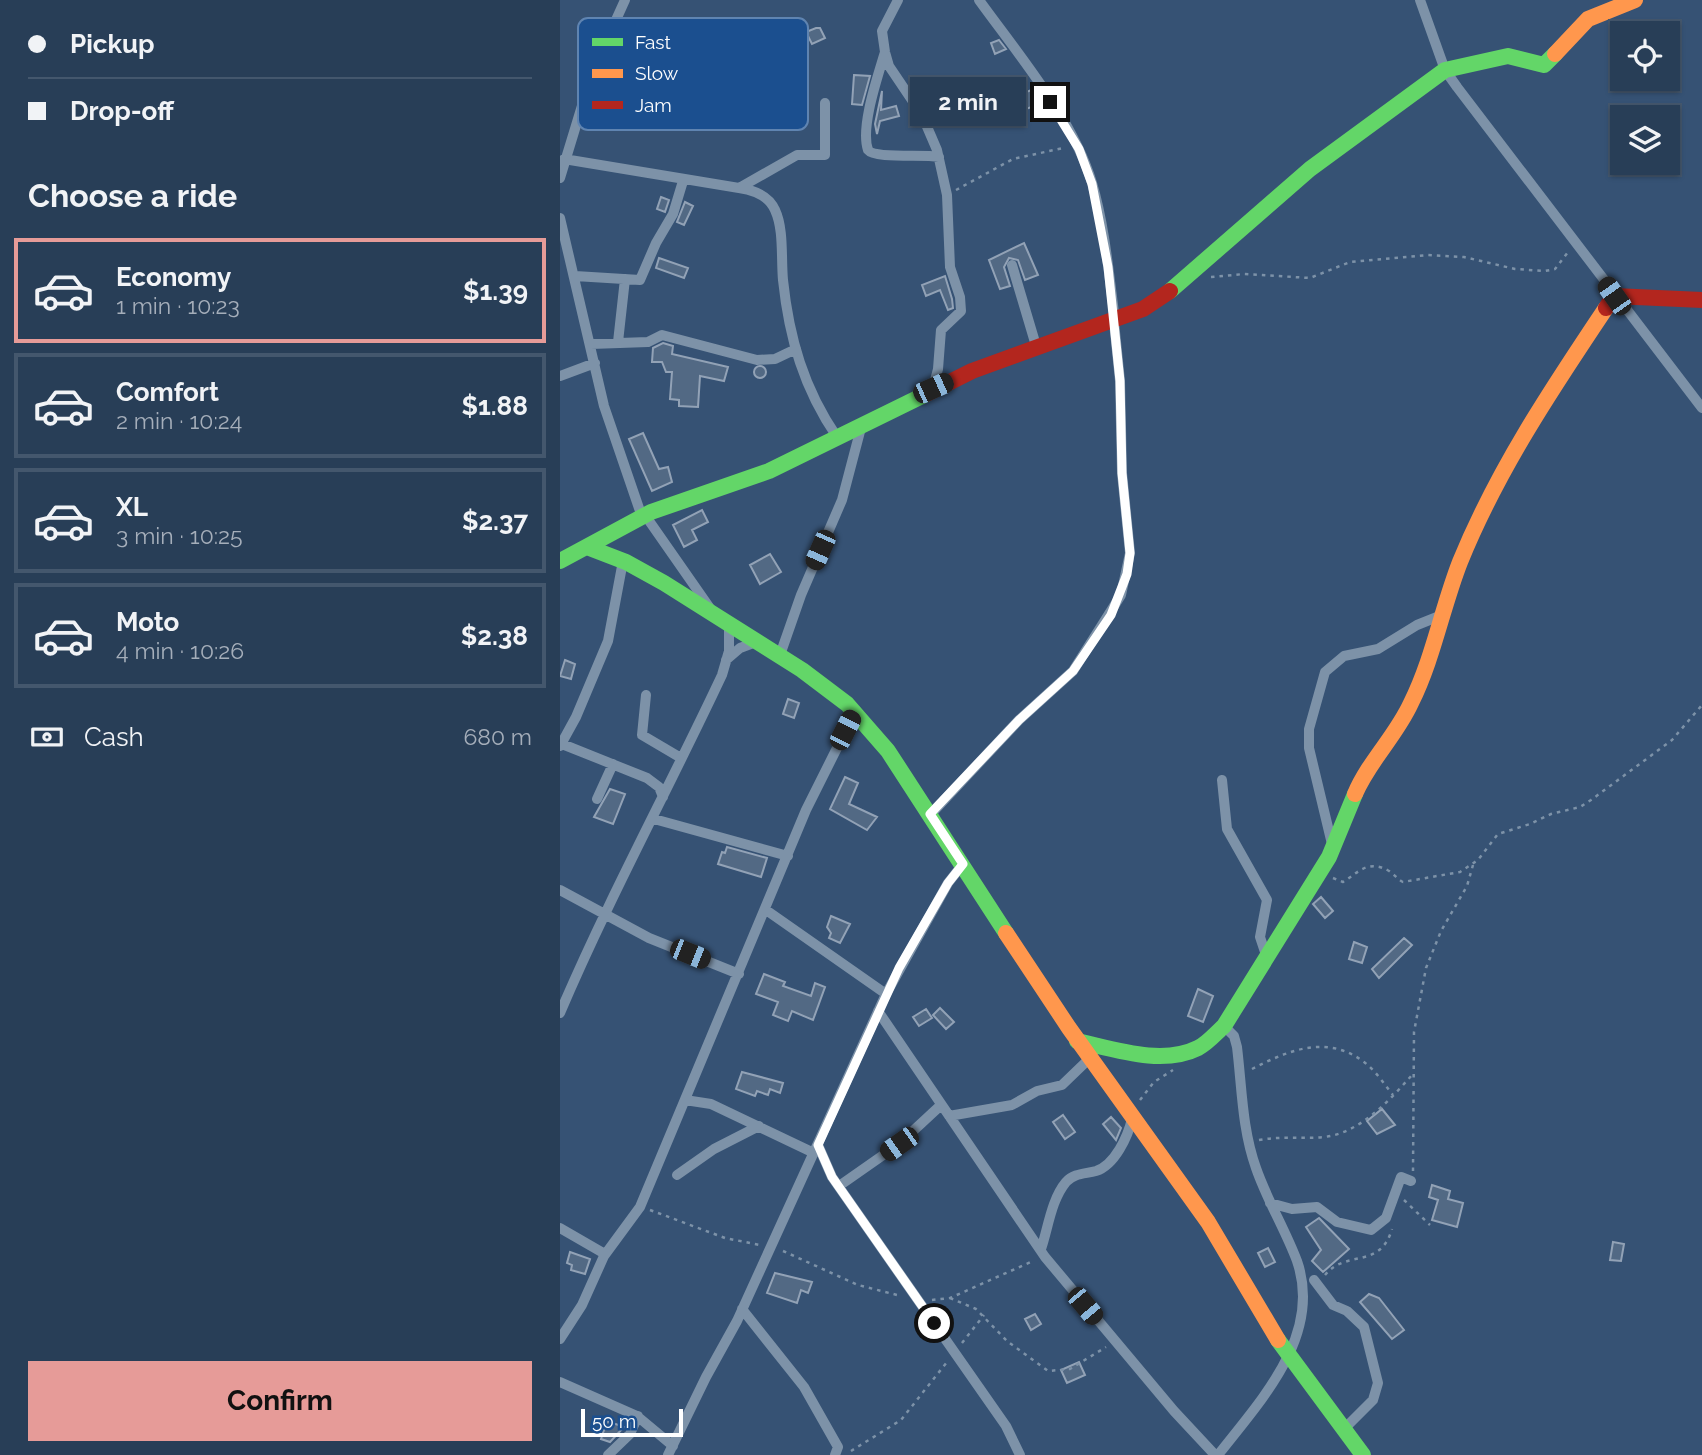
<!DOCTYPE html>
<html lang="en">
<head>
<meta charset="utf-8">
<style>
	:root { --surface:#283e57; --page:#344961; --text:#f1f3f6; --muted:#a5aeba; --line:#44576d; --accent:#e69b98 }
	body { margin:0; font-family:Raleway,sans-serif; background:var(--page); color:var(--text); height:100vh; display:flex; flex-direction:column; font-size:26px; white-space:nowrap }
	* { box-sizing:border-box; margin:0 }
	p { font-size:23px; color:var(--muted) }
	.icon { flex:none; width:38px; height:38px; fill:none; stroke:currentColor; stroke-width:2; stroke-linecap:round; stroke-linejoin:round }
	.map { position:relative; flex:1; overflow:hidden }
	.sheet { display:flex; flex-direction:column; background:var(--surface); width:560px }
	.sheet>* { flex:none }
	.hud { display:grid; align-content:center; height:154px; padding:0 28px; background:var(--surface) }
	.fabs { position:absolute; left:1050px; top:21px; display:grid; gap:14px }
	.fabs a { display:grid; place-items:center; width:70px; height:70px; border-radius:0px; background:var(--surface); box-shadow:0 2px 5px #0004,0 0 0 2px var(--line); font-size:35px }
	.scale { position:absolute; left:21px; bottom:18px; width:102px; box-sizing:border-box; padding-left:7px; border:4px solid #fff; border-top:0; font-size:19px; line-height:24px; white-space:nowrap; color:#fff; -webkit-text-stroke:5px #1b4f8f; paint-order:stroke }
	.end { position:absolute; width:32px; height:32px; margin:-16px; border:9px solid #fff; background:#111; box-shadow:0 0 0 4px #111 }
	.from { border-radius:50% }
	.bubble { position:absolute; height:49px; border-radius:0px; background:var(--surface); box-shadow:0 2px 5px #0004,0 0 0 2px var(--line); font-size:23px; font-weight:700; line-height:49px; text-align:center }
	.car { position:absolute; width:21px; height:42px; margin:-21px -10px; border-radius:9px; box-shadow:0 0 5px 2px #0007; background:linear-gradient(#222 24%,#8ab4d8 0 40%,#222 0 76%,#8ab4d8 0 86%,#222 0) }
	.hud b { display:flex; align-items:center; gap:24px; height:66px; font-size:26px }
	.hud b+b { border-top:2px solid var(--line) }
	.hud i { width:18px; height:18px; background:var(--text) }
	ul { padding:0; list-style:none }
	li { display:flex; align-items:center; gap:21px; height:105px; margin:0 14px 10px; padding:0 14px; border:4px solid var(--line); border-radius:0px }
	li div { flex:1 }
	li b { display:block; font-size:26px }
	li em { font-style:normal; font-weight:700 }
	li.on { border-color:var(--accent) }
	li>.icon { width:63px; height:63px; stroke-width:1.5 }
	h2 { padding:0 28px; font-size:32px; line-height:84px }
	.pay { display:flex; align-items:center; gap:18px; height:77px; padding:0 28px; font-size:26px }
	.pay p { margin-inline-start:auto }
	.action { display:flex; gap:14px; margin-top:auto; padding:14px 28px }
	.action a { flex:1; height:80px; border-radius:0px; background:var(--accent); color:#111; font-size:28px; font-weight:700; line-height:80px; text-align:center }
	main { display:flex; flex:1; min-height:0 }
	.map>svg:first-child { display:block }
</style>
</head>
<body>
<main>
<section class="sheet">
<div class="hud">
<b><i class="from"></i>Pickup</b>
<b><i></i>Drop-off</b>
</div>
<h2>Choose a ride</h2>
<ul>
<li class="on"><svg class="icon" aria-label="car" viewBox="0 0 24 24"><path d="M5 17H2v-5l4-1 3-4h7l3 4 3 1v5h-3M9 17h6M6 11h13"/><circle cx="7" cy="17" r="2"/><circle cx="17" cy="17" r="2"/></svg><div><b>Economy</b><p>1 min · 10:23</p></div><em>$1.39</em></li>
<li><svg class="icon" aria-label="car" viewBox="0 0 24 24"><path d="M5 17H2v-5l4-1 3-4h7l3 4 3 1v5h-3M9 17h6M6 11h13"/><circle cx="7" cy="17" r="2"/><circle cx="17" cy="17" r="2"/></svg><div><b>Comfort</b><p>2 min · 10:24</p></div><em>$1.88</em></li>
<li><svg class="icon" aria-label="car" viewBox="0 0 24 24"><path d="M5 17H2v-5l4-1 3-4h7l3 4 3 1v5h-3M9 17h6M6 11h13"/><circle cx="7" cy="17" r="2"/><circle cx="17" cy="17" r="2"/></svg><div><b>XL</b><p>3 min · 10:25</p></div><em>$2.37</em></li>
<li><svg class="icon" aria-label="car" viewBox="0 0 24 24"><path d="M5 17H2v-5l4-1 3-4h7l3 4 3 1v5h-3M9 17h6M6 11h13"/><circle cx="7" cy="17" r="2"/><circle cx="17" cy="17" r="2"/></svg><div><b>Moto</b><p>4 min · 10:26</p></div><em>$2.38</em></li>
</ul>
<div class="pay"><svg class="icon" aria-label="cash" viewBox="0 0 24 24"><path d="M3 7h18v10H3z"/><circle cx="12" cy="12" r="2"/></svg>Cash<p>680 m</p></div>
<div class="action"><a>Confirm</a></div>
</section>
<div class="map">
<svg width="1142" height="1455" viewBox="0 0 1142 1455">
	<rect width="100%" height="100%" fill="#365274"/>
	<path fill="#526984" stroke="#92a2b6" stroke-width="2" d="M 256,28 L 260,28 L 265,38 L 252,44 L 246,32 Z
		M 439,40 L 446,49 L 435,54 L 431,43 Z
		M 294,75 L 310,76 L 302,105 L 292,104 Z
		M 474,89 L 483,103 L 466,109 L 461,94 Z
		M 322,91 L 321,110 L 336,106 L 339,116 L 320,121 L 317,134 L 315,124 Z
		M 101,197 L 109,200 L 105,212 L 97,209 Z
		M 125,202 L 133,206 L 124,225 L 117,222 Z
		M 464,243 L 478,275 L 465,280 L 458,260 L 449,258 L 444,267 L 450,286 L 440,289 L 429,260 Z
		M 99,258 L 128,268 L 124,278 L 96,268 Z
		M 385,276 L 392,299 L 393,308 L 388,310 L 380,290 L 366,296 L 362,285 Z
		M 103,343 L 113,346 L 112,354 L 168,367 L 164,381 L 140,376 L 138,407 L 119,406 L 119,400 L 110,399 L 112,372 L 106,372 L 102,362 L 92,362 L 93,348 Z
		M194 372a6 6 0 1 1 12 0a6 6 0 1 1-12 0Z
		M 83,433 L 99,469 L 108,467 L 112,482 L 92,491 L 69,439 Z
		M 142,510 L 148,522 L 132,530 L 137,540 L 124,547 L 113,525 Z
		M 210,554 L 221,572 L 200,584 L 190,565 Z
		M 5,660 L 15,664 L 11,679 L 0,676 Z
		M 228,699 L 239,703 L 234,718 L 223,714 Z
		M 285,777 L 298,783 L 289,804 L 317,817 L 307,830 L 270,809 Z
		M 50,789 L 65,794 L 53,824 L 34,817 Z
		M 167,847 L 207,858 L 201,877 L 158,864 L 162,852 L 165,853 Z
		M 761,897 L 773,911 L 765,918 L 753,904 Z
		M 271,916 L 290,924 L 280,943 L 269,938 L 271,933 L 267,927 Z
		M 844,938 L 852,945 L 819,978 L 812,969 Z
		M 794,942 L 807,947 L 802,963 L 789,959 Z
		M 204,974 L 225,982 L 223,986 L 251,996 L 255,983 L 265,987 L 253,1020 L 232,1011 L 228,1021 L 213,1015 L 218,1002 L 196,994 Z
		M 638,989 L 653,996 L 643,1022 L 628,1016 Z
		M 380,1008 L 394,1022 L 386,1029 L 373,1015 Z
		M 366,1009 L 372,1018 L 359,1026 L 353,1017 Z
		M 182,1072 L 223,1083 L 220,1093 L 210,1089 L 208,1095 L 197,1091 L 195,1096 L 176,1089 Z
		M 822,1109 L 835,1125 L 817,1134 L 807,1121 Z
		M 503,1115 L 515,1132 L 505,1139 L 493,1122 Z
		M 551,1117 L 561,1128 L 556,1140 L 543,1124 Z
		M 872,1185 L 890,1191 L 888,1199 L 903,1203 L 897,1227 L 872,1220 L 878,1200 L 869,1197 Z
		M 759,1218 L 789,1249 L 763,1272 L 752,1261 L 761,1250 L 746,1227 Z
		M 1053,1242 L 1064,1244 L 1061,1261 L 1050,1260 Z
		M 708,1248 L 715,1262 L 705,1267 L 698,1253 Z
		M 10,1252 L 30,1259 L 25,1274 L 11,1270 L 12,1265 L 7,1263 Z
		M 215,1273 L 252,1282 L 248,1293 L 241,1290 L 237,1303 L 207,1293 Z
		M 809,1294 L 819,1298 L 844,1330 L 832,1339 L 800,1302 Z
		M 475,1314 L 481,1324 L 471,1330 L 465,1319 Z
		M 519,1362 L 525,1375 L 507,1383 L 501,1370 Z
		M 47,1421 L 64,1427 L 50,1442 L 41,1439 Z"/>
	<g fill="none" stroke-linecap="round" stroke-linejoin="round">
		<path stroke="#7d92a8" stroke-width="2.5" stroke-dasharray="3.5 5" stroke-linecap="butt" d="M 396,190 L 453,159 L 503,148
			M 651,277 L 684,274 L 750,278 L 790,262 L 868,255 L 904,257 L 955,269 L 985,271 L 995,269 L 1008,252
			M 773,878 L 783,882 C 799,872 808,859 829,871 C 835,875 837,879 843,882 L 900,872 L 918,860 L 938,834 L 970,824 L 991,814 L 1020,807 L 1031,800 L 1112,740 L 1142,705
			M 692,1069 C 729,1050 767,1034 804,1062 C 816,1071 824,1084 833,1095
			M 580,1100 L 594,1082 L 613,1070
			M 699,1140 C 721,1136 742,1139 764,1137 C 800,1133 829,1101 852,1075
			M 853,1171 L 854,1032 L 866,968 L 881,931 L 907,886 L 913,865
			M 844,1200 L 870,1225
			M 90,1210 L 165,1238 L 200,1245
			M 223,1251 L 298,1285 L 341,1296
			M 765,1275 C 786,1249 820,1270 832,1229
			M 390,1298 L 416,1309 L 447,1341 L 488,1371 L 510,1369 L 546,1347
			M 372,1300 L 390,1298 L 473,1261
			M 402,1343 L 424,1315
			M 291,1451 L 341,1420 L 387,1362"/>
		<path stroke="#7d92a8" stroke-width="10" d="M 338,0 L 322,31 L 325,52 L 329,66 L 362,115 L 377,150 L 387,195 L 390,267 L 400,297 L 401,311 L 381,330 L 378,369 L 373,388
			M 419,0 C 458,54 513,119 532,183 C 545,227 549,275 555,321
			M 860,0 L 885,70 L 897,87 L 1142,408
			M 325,52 C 318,76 300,127 308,150 C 315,159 363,154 379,157
			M 4,159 L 179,188 C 193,190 209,196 215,210 C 224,229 221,258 223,280 C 229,338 244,389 277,437
			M 0,178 L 32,73 L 65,0
			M 179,188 L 237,155 L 265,155 L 265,103
			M 0,218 L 44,406 L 82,517
			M 452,265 L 477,349
			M 15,276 L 80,280 L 96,243 L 113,214 L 123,181
			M 58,342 L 65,279
			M 31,344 L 88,342 L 102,335 L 197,360 L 215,359 L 236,349
			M 0,376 L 35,363
			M 85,515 L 152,611
			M 220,655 L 241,595 L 282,500 L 302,424
			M 166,660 L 180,648 L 196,642
			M 86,695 L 82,735 L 121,758
			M 2,744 L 87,778 L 99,787 L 103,797
			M 0,746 L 16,717 L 48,641 L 63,561
			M 662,780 L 667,829 L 707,900 L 700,937 L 706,955
			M 37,799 L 53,764
			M 370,815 L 459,720 L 513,671 L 561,595 L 570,553 L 562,473 L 560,381 L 554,322
			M 94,819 L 228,856
			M 772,844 L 749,748 L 749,729 L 765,672 L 784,656 L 818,649 L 857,625 L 882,615
			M 0,890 L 89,938 L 179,974
			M 206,910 L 326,994
			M 318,1011 L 485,1257 L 614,1411 L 655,1455
			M 0,1013 C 49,898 109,788 162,675 L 169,651 L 169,625
			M 125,1100 L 151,1104 L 254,1153
			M 389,1116 L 452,1105 L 477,1091 L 502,1085 L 529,1059
			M 258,1145 L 272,1177 L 446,1426 L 460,1455
			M 117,1175 L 154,1149 L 199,1126
			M 279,1186 L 339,1144 L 381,1105
			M 710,1203 L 732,1209 L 757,1207 L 777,1222 L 811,1230 L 826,1218 L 841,1177 L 851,1181
			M 0,1228 L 45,1254
			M 481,1249 C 488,1229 491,1200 506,1182 C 514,1173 525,1174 536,1171 C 555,1165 568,1136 572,1119
			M 754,1280 L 773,1305 L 787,1311 L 804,1327 L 818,1383 L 813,1400 L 786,1427
			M 182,1309 L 244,1387 L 278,1447 L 275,1455
			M 0,1339 L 22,1305 L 44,1256 L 80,1207 L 246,810 L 295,712
			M 0,1382 L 77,1416 L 113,1446
			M 48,1455 L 70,1434 L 78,1416
			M 108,1455 L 146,1377 L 177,1321 L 326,994 L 388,883 L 403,864
			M 658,1455 C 700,1401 763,1336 737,1261 C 725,1229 707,1200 696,1168 C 682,1129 682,1088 677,1047 L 674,1036 L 664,1026"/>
		<path stroke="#63d668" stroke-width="16" d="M 610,291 L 750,169 L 885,70 L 948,56 L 984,65 L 995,54
			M 27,547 L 66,562 L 104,583 L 242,670 L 287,704 L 328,751 L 446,933
			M 0,561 L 91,512 L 209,471 L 366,394
			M 517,1041 C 554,1049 602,1066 638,1048 C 648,1043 656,1033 664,1026 L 769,857 L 795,794
			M 718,1340 L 803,1455"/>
		<path stroke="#ff974d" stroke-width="16" d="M 995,54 L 1028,19 L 1075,0
			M 795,794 C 809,761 836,736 851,703 C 873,659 882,608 900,562 C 937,471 991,390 1046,308
			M 446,933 L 509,1028 L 648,1222 L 718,1340"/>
		<path stroke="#b3261e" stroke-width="16" d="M 1046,308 L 1054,296 L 1142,300
			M 366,394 L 412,371 L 583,309 L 610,291"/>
	</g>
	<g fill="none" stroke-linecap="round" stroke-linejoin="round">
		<path stroke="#fff" stroke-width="9" d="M 374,1323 L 272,1177 L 258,1145 L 339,968 L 388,883 L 403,864 L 370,814 L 459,720 L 513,671 L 551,615 L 567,574 L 570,553 L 562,473 L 560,381 L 548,267 L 532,184 L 519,149 L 490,102"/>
	</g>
	<rect x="18" y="18" width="230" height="112" rx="10" fill="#1b4f8f" stroke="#5f84b1" stroke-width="2"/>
	<rect x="32" y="38" width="31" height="8" fill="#63d668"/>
	<rect x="32" y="69" width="31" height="9" fill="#ff974d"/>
	<rect x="32" y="101" width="31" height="8" fill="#b3261e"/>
	<g font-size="19" fill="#fff">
		<text x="75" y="49">Fast</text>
		<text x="75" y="80">Slow</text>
		<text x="75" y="112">Jam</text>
	</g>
</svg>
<div class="fabs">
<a><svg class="icon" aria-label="locate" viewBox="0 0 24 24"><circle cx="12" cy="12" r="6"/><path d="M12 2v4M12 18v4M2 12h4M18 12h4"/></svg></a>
<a><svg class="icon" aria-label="layers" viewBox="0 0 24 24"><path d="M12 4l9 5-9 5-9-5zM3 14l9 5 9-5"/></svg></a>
</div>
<div class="scale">50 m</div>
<i class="end from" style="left:374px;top:1323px"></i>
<i class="end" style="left:490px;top:102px"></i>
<div class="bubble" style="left:350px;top:77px;width:116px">2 min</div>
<i class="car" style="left:1054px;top:296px;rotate:325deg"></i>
<i class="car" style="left:373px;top:388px;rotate:66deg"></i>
<i class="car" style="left:260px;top:550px;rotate:204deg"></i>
<i class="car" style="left:285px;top:730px;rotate:27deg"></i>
<i class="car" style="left:130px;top:954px;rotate:112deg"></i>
<i class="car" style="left:339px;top:1144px;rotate:235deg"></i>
<i class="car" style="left:525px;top:1306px;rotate:140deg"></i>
</div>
</main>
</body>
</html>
